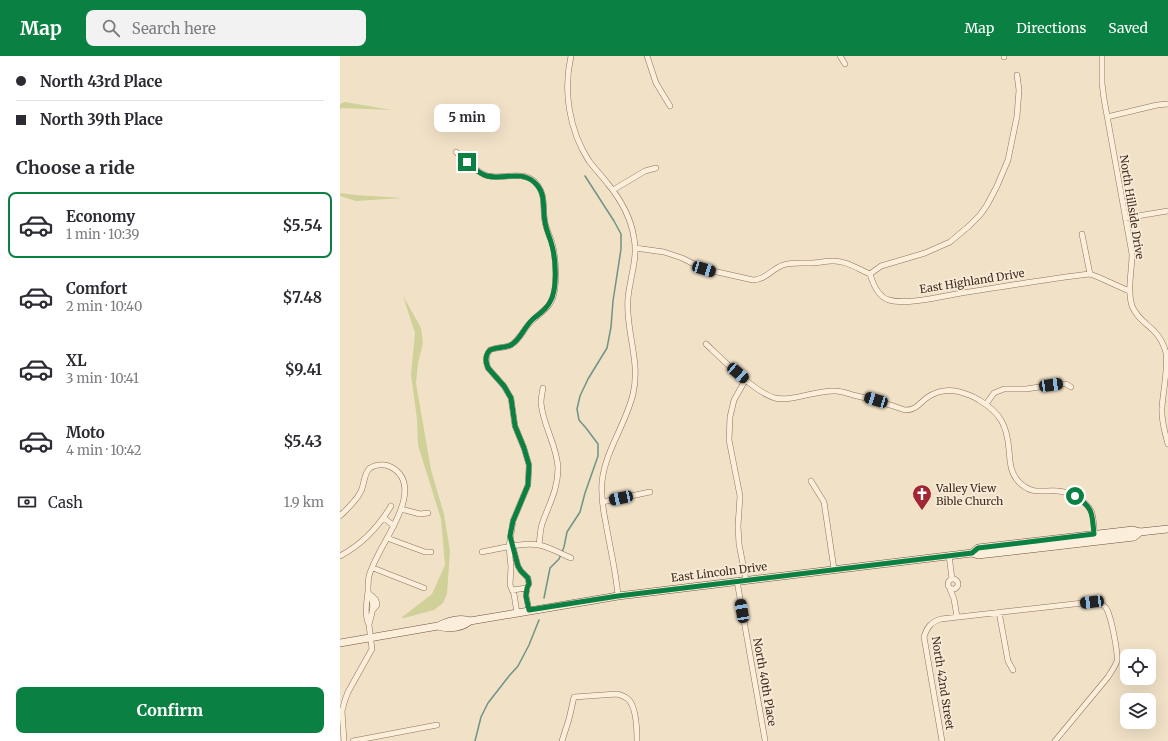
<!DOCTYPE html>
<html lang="en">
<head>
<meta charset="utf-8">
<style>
	:root { --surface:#fff; --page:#f2f2f3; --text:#2b2b33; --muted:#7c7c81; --line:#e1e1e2; --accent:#0b8043 }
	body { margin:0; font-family:Merriweather,serif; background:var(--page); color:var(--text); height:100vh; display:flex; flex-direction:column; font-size:15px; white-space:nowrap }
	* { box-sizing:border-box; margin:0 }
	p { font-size:13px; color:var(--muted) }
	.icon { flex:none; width:22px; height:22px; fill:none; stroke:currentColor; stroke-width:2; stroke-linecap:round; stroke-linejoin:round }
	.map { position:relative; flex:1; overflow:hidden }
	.drawer { display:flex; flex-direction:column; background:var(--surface); width:340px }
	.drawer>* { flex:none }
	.hud { display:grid; align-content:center; height:88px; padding:0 16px; background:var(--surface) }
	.buttons { position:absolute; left:780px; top:593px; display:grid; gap:8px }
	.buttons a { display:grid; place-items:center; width:36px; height:36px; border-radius:8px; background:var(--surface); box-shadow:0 4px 16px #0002; font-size:20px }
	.end { position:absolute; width:18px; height:18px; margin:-9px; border:5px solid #0b8043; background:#fff; box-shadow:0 0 0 2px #fff }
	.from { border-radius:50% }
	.bubble { position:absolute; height:28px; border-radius:8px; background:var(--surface); box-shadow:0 4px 16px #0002; font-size:13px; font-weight:700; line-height:28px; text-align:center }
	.car { position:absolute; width:12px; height:24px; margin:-12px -6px; border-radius:5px; box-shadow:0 0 3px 1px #0007; background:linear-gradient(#222 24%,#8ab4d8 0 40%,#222 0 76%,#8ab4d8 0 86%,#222 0) }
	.hud b { display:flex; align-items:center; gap:14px; height:38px; font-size:15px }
	.hud b+b { border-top:1px solid var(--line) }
	.hud i { width:10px; height:10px; background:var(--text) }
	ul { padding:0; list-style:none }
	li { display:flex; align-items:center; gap:12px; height:66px; margin:0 8px 6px; padding:0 8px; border:2px solid transparent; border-radius:8px }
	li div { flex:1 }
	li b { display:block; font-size:15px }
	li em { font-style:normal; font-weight:700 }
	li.on { border-color:var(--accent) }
	li>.icon { width:36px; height:36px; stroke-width:1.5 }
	h2 { padding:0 16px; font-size:18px; line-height:48px }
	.pay { display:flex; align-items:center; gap:10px; height:44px; padding:0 16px; font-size:15px }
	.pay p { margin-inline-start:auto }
	.cta { display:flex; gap:8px; margin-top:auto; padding:8px 16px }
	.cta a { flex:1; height:46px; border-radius:8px; background:var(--accent); color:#fff; font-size:16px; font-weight:700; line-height:46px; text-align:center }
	header { display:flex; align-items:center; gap:24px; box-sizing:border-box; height:56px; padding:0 20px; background:var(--accent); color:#fff }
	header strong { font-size:19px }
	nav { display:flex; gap:22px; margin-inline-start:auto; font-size:14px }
	.search { width:280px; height:36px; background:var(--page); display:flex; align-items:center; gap:10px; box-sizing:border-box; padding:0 14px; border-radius:8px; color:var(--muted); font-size:15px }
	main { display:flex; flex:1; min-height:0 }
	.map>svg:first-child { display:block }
</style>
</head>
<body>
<header>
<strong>Map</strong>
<div class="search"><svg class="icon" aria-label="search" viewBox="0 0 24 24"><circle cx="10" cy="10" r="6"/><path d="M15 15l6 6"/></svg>Search here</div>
<nav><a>Map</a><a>Directions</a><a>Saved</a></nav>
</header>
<main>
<section class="drawer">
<div class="hud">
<b><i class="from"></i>North 43rd Place</b>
<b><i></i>North 39th Place</b>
</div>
<h2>Choose a ride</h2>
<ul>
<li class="on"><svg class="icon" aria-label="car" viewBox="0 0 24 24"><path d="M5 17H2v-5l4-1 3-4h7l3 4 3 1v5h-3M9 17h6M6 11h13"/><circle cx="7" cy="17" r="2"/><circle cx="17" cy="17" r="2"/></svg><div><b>Economy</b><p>1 min · 10:39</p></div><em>$5.54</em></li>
<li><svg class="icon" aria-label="car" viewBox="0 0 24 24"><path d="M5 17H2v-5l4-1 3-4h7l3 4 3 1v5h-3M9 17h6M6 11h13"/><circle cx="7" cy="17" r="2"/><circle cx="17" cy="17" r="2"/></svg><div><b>Comfort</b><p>2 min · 10:40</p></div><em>$7.48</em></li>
<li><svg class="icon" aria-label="car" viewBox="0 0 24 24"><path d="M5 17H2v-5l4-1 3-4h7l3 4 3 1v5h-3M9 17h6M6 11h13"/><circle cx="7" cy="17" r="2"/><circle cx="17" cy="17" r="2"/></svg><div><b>XL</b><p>3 min · 10:41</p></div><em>$9.41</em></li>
<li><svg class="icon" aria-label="car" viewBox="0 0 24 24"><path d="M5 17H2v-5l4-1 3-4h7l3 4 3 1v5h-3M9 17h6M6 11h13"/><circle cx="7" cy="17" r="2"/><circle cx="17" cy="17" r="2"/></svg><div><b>Moto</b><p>4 min · 10:42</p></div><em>$5.43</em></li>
</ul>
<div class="pay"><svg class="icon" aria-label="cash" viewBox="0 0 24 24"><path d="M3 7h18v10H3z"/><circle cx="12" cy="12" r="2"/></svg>Cash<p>1.9 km</p></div>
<div class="cta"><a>Confirm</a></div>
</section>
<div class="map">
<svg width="828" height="685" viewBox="0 0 828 685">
	<rect width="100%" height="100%" fill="#f1e1c7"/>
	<path fill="#cfd199" d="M 5,46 L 52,54 L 3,52 L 0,53 L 0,48 Z
		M 0,137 L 15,139 L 63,142 L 16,145 L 0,140 Z
		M 63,240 L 81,272 L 83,287 L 78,307 L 76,327 L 91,414 L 104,458 L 110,495 L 107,538 L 103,547 L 94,554 L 64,562 L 61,562 L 92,538 L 105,509 L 101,463 L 78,389 L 77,363 L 71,319 L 75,277 Z"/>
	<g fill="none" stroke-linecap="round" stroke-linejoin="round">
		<path stroke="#6e9487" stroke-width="1.5" d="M 204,542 L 210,512 L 219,503 L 224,491 L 227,476 L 240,456 L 245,437 L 258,400 L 258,388 L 246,372 L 239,364 L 237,353 L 240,340 L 248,323 L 267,292 L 271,271 L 273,245 L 281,193 L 281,178 L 274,165 L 245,120
			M 135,685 L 141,661 L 148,647 L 169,620 L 178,610 L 189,589 L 199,564"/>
		<g stroke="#8f715a" stroke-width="6">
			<path id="street" d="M 231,0 C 223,35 229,74 249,105 C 255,113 262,120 268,128 C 281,144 291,162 294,182 C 298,202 290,221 288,242 C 285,274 301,305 293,338 C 286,368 265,395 262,426 C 261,440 263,454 266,468 C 270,492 276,516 278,540
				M 307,0 L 316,27 L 330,50
				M 500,0 L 505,8
				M 664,0 L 664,1
				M 762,0 L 762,27 L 764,43 L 792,198 C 792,215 787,234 792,250 C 797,262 806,267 814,275 C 820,281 824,289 826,297 C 828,316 823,334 822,352 C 821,364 825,377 828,388
				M 767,61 L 817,49 L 828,48
				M 116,96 C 125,104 134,114 145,119 C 161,125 181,113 195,126 C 207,138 202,152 205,166 C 206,173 210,180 212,187 C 216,202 219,236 209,249 C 204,255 198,259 193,264 C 184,271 181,283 171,289 C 165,292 157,291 150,294 C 146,299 145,305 148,312 L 164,330 L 171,342 L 175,370 L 184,392 L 189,409 L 188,429 L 173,465 L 169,491 L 171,511 L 170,529 L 174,538 L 177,557
				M 273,134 L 305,115 L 316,112
				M 785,162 L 828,155
				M 742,178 L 750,218 L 758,221 L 789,235
				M 295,192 L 324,196 L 342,202 L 364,213 L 413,224 C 425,224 432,213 443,209 C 452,206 461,207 470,207 C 478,207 485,205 492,205 C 505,204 518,213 530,218
				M 530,218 L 541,210 L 585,197 L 610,186 L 629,170 L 640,159 L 647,149 L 657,130 L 668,104 L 677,60 L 679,34 L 677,19
				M 530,218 C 533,228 538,241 549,244 C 566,249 599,241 616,238 C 661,231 706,223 750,218
				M 366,288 C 382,303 414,336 435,342 C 452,346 476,334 495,335 C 501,335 507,337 513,339 C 531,343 548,348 565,354 C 577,354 579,347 588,341 C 601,332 615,333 629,339 C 632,340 636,342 639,344 C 661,357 667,370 669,394 C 670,405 670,416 678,425 C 691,439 701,434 718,435 C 730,436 747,445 752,457 C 754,465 754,474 755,482
				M 406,323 L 394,344 L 390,361 L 389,384 L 400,440 L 398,470 L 399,488 L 406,524
				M 646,348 L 654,337 L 664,333 L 686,333 L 719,328 L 726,328 L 731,331
				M 471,425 L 484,446 L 494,513
				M 262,446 L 310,436
				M 61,453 L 80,458 L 88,457
				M 0,460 C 7,453 15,446 20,437 C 25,429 23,418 30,412 C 36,408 45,408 51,411 C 83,428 51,474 40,495 C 36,503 31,512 29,520 C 28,525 28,530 28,535 C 27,545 24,559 29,569 L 32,593 L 8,636 L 5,644 L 2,655 L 4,685
				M 44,462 L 54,470
				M 47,482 L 85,496 L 91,496
				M 172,487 L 178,510 L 181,515 L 188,522 L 189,528 L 187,532 L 186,539 L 189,554
				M 199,489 C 200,482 200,475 202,468 C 209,448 218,434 218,412 C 217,389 203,370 201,347 C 201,342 202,337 203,332
				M 142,496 C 158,493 183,486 199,489 C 210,491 221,498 231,502
				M 609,499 L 612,523
				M 0,500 C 21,489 39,470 51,450
				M 33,512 L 84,532
				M608 528a5 5 0 1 1 10 0a5 5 0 1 1-10 0Z
				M 397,525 L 425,684
				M 610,533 L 614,543 L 617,561
				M 172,534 L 187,532
				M 28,536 C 36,545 32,558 29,568
				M 32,540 L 36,544 L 37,549 L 33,554
				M 659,556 L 668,605 L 673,614
				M 13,685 L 97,669
				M 222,685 L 229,663 L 234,641 L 277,638 C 281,639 285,640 289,644 C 296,652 297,674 297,685
				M 602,685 L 584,581 C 587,571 591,566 601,563 L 752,546 C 757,546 763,548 766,552 C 771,559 778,596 777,605 C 775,611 771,616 768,621 L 715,685"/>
		</g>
		<g stroke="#70523d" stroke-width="8">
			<path id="secondary" d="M 632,497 L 638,499 L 794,481 L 800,476
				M 98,570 C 109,573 121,572 130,565
				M 0,587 L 98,570 C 108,565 119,561 130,565 L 278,540 L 632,497 L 638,492 L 793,474 L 800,476 L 828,473"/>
		</g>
		<use href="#street" stroke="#fbeedb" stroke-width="5"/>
		<use href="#secondary" stroke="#fbeedb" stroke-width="7"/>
	</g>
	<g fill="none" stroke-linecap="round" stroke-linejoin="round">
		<path stroke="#0b8043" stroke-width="5" d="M 127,106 C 133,111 139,118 147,120 C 162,124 181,114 194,126 C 207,137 202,151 205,166 C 206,173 209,180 211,186 C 216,201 218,233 210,246 C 206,254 199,258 193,263 C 184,271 181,283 171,289 C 165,292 157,291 150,294 C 145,299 145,305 148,312 L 164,330 L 171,342 L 175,370 L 184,392 L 189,409 L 188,429 L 173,465 L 170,480 L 178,510 L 181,515 L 188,522 L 189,528 L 187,532 L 186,540 L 189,554 L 278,540 L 632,497 L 638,492 L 754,478 C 752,458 754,452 735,440"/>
	</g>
	<defs>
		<g id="church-pin" transform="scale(1)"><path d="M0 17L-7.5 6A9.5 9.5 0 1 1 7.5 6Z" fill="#a22633" stroke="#f8ebd7"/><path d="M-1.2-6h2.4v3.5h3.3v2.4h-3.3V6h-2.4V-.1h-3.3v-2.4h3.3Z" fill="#fff"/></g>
	</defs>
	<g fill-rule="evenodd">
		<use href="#church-pin" x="582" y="438"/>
	</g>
	<g text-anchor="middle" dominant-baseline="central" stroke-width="3.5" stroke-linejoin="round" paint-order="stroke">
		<g font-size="11" fill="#3e2b1f" stroke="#f8ebd7">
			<text transform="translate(792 151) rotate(81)">North Hillside Drive</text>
			<text transform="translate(632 225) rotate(-9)">East Highland Drive</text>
			<text transform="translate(379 516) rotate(-7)">East Lincoln Drive</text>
			<text transform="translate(425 626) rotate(80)">North 40th Place</text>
			<text transform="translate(603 627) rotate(81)">North 42nd Street</text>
		</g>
		<g font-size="11" fill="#3e2b1f" stroke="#f8ebd7" text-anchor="start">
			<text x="596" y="432">Valley View<tspan x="596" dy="13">Bible Church</tspan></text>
		</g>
	</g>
</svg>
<div class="buttons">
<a><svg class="icon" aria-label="locate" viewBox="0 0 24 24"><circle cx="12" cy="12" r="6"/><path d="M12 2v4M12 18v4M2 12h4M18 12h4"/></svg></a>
<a><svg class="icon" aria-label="layers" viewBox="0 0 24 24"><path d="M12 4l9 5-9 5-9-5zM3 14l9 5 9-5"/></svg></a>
</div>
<i class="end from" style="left:735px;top:440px"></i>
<i class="end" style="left:127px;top:106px"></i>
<div class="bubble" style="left:94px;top:48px;width:66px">5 min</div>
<i class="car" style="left:364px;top:213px;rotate:107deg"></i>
<i class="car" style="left:398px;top:317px;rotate:131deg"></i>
<i class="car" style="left:711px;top:329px;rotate:82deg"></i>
<i class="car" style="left:536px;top:344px;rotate:287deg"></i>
<i class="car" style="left:281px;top:442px;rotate:258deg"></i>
<i class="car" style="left:752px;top:546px;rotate:263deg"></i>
<i class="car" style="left:402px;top:555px;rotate:350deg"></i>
</div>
</main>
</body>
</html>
